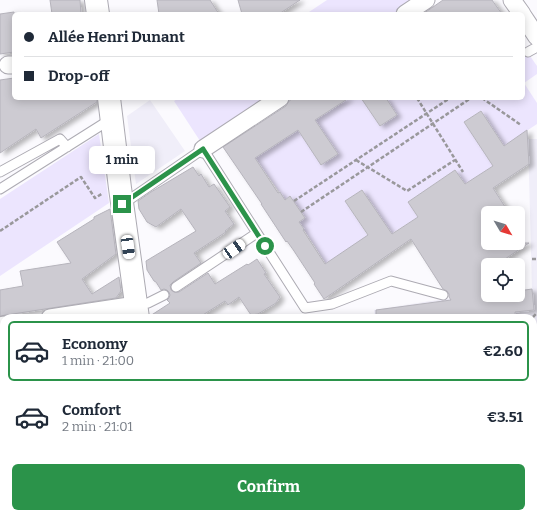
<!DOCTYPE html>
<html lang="en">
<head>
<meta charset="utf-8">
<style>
	:root { --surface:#fff; --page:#f6f6f7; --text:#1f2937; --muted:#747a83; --line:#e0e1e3; --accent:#2b934a }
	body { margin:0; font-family:Bitter,serif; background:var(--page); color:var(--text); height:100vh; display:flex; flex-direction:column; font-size:15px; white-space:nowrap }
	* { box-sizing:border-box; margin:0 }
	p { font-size:13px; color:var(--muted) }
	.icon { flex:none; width:22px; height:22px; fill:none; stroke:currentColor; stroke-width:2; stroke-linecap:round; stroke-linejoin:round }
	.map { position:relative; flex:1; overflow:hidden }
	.panel { position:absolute; left:0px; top:314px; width:537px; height:204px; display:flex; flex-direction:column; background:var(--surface); border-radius:12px 12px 0 0; box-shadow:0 2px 10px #0003 }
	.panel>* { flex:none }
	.hud { position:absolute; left:12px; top:12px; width:513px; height:88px; border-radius:6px; box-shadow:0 2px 10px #0003; display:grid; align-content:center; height:88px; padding:0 12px; background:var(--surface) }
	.needle { width:26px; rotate:128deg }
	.fabs { position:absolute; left:481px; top:206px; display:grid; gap:8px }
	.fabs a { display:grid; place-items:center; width:44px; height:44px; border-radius:6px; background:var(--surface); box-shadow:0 2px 10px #0003; font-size:20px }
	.end { position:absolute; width:18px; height:18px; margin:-9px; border:5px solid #2b934a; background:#fff; box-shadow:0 0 0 2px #fff }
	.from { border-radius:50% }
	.bubble { position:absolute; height:28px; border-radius:6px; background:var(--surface); box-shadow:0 2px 10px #0003; font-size:13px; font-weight:700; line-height:28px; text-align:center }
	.car { position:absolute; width:12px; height:24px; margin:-12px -6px; border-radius:5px; box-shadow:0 0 3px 1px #0007; background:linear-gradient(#fff 24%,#345 0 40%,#fff 0 76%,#345 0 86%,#fff 0) }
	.hud b { display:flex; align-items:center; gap:14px; height:38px; font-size:15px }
	.hud b+b { border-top:1px solid var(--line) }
	.hud i { width:10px; height:10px; background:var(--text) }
	ul { padding:7px 0 0; list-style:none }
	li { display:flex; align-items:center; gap:12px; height:60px; margin:0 8px 6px; padding:0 4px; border:2px solid transparent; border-radius:6px }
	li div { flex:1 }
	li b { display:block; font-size:15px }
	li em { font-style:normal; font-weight:700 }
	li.active { border-color:var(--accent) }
	li>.icon { width:36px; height:36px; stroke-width:1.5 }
	.button { display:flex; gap:8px; margin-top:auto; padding:8px 12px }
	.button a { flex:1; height:46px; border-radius:6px; background:var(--accent); color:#fff; font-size:16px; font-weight:700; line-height:46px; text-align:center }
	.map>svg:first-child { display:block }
</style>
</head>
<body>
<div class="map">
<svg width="537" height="518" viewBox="0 0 537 518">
	<defs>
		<filter id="shadow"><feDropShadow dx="4.5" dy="2.5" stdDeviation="2" flood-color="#0004"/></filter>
	</defs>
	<rect width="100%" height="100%" fill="#fbfafe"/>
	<path fill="#f0eef9" d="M 150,100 L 185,151 L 136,184 L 127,116 Z
		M 528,139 L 537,139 L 537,449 L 533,450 L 533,318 L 375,318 L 374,310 L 431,301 L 488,294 L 518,295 L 518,291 L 532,289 Z
		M 533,473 L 537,473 L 537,518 L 452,518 L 452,514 L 533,514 Z"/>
	<path fill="#ece5fe" d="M 327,0 L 412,0 L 393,14 L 306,14 Z
		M 523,46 L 537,66 L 537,74 L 524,83 L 537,103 L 537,124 L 504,146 L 481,111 L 464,122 L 493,166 L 465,184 L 455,170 L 408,202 L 418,217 L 391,234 L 362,190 L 345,201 L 368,236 L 326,264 L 299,222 L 305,218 L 290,196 L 285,200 L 250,151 L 264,152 L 298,130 L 321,165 L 315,120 L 349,98 L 361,98 L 380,126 L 396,115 L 386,98 L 523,98 Z
		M 179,98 L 273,98 L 262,105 L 243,112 L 238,115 L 228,129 L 202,144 L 174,101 Z
		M 99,134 L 109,203 L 0,276 L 0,199 Z"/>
	<path fill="#cdcbd2" stroke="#b6b4bc" filter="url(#shadow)" d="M 50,0 L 80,0 L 81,14 L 52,14 Z
		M 157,0 L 210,0 L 219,14 L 159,14 Z
		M 238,0 L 300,0 L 279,14 L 242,14 Z
		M 443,0 L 492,0 L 502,14 L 423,14 Z
		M 14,12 L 14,52 L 0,54 L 0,14 Z
		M 14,78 L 14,98 L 97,98 L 97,102 L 41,138 L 36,129 L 0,153 L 0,80 Z
		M 294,98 L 349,98 L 315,120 L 338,154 L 321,165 L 298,130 L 255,158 L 278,193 L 280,192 L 285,200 L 290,196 L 305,218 L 299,222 L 304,229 L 303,230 L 325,264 L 368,235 L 345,201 L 362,190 L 392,234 L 418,217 L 408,202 L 455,170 L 465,184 L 493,166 L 464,122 L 481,111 L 504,146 L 527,130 L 529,164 L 493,188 L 509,213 L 488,213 L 488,243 L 529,243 L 496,265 L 488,265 L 488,295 L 518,295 L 518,291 L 532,289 L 534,310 L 515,312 L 515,318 L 376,318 L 376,310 L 451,300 L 449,297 L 449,294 L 447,291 L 443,289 L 411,239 L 324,299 L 314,284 L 315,283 L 294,251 L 287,241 L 286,242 L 261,204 L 262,204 L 223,147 L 286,106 L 289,101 Z
		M 361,98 L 386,98 L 397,115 L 380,126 Z
		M 193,167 L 199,176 L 201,174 L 209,187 L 214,184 L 230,207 L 225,211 L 234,224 L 225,231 L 226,232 L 194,253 L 201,263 L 173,282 L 170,285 L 171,290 L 174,292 L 179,292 L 208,273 L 215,284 L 247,264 L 248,265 L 257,259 L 266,273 L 264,274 L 280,297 L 276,303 L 258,314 L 251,315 L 239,297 L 228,305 L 225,301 L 198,318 L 150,318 L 150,316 L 170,303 L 167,300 L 169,298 L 170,295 L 169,292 L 167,290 L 164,289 L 161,290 L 156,282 L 154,281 L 147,270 L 146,261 L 196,231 L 181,209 L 156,227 L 147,222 L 139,209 L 138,201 L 151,192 Z
		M 110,209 L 116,254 L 82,279 L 92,294 L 119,277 L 121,291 L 116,298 L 0,316 L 0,290 L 23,286 L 20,271 L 71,263 L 57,242 L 94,219 L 94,217 Z"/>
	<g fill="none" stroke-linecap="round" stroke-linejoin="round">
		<g stroke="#adabb3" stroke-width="11">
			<path id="lane" d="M 528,52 L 537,47
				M 0,172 L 60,139 L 67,147
				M 0,189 L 111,119
				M 123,204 L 203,149 L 305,308 L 332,304 L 391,281 L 443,295
				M 176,287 L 257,233
				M 136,305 L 148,303 L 164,295"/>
		</g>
		<g stroke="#adabb3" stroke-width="19">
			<path id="street" d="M 512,0 L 522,14
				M 405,14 L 426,0
				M 523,16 L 537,37
				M 8,65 L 14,65
				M 203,149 L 280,98
				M 50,318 L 136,305
				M 0,326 L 4,325
				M 0,425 L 4,424
				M 533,457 L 537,457
				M 0,499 L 4,499"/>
		</g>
		<g stroke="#adabb3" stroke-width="24">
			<path id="secondary" d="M 96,0 L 98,14
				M 109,98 L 120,188 L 138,318
				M 164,514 L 164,518"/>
		</g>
		<path stroke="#99989b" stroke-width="2.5" stroke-dasharray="4 2" stroke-linecap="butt" d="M 417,98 L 463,172
			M 482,98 L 521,125
			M 356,160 L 407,191 L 455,160
			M 294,201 L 450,98
			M 301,212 L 471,98
			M 0,231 L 81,177 L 95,198 L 103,193
			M 532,259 L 537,259
			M 527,318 L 533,317 L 537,313
			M 533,350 L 537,354"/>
		<use href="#lane" stroke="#fff" stroke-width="9"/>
		<use href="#street" stroke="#fff" stroke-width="17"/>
		<use href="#secondary" stroke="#fff" stroke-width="22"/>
	</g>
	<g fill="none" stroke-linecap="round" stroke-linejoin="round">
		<path stroke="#2b934a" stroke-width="5" d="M 122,204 L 203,149 L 265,246"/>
	</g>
</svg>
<div class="fabs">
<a><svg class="needle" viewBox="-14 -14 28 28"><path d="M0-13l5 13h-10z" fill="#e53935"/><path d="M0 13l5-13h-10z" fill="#747a83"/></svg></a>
<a><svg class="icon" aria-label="locate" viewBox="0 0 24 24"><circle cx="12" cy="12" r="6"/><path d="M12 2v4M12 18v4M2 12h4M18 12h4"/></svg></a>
</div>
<i class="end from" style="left:265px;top:246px"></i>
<i class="end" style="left:122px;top:204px"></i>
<div class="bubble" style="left:89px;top:146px;width:66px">1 min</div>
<i class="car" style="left:128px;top:247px;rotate:172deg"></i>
<i class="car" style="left:234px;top:249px;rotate:56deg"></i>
<div class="hud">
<b><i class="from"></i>Allée Henri Dunant</b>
<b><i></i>Drop-off</b>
</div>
<section class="panel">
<ul>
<li class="active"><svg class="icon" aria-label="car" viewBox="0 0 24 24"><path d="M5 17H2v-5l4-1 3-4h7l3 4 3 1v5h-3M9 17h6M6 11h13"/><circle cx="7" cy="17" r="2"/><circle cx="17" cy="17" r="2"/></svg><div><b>Economy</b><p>1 min · 21:00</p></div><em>€2.60</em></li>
<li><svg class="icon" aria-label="car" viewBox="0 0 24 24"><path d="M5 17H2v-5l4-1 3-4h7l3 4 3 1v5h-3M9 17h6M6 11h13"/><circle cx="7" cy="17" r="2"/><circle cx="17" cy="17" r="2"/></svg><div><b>Comfort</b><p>2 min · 21:01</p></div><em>€3.51</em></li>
</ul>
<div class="button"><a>Confirm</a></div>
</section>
</div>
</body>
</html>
